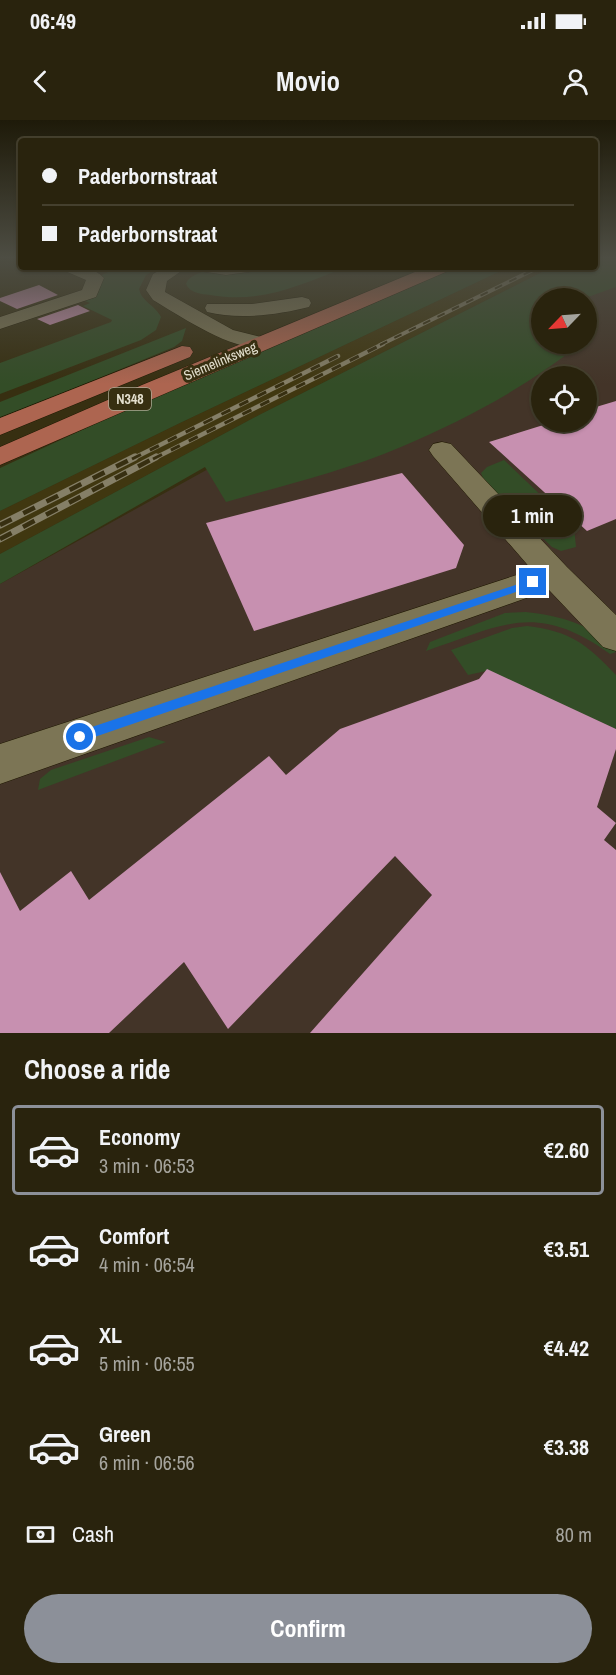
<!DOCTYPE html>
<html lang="en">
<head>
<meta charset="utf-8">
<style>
	:root { --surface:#29230d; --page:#312b16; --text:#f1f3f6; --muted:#a5a49d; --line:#45402e; --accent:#8c9099 }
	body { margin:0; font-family:"Archivo Narrow",sans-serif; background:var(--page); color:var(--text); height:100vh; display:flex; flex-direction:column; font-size:22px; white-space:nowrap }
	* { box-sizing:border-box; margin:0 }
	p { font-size:20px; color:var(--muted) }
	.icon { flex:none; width:33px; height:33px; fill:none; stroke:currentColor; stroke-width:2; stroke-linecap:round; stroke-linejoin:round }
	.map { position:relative; height:913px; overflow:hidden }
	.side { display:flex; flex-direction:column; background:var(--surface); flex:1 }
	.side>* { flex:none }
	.top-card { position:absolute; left:18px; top:18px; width:580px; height:132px; border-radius:6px; box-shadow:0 2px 4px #0004,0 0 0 2px var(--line); display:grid; align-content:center; height:132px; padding:0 24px; background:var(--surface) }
	.needle { width:39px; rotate:245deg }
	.tools { position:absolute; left:531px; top:168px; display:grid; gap:12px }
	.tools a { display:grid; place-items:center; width:66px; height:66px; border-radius:50%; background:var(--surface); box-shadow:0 2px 4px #0004,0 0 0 2px var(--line); font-size:30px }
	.end { position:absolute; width:27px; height:27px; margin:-14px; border:8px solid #1a73e8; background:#fff; box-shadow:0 0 0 3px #fff }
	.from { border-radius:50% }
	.bubble { position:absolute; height:42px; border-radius:21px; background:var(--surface); box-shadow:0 2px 4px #0004,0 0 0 2px var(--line); font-size:20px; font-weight:700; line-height:42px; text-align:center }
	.top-card b { display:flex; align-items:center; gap:21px; height:57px; font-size:22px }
	.top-card b+b { border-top:2px solid var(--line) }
	.top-card i { width:15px; height:15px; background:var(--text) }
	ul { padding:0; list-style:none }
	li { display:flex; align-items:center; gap:18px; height:90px; margin:0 12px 9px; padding:0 12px; border:3px solid transparent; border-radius:6px }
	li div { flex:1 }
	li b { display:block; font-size:22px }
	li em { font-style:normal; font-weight:700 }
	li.current { border-color:var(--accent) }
	li>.icon { width:54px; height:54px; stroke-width:1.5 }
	h2 { padding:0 24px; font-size:27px; line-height:72px }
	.pay { display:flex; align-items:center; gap:15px; height:66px; padding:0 24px; font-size:22px }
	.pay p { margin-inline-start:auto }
	.cta { display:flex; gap:12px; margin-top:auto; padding:12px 24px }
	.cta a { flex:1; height:69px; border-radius:36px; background:var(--accent); color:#fff; font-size:24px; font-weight:700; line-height:69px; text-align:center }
	.status { display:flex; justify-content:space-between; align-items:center; height:42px; padding:0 30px; background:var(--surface); direction:ltr }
	.status svg { height:16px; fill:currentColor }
	header { display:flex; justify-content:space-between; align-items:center; height:78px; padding:0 24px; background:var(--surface); font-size:27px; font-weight:700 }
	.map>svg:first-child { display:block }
</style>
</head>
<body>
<div class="status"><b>06:49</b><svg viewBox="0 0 49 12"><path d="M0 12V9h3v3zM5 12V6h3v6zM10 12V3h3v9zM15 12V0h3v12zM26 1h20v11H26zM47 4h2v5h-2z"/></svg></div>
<header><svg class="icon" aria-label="back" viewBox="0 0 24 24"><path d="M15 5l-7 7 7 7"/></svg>Movio<svg class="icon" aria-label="person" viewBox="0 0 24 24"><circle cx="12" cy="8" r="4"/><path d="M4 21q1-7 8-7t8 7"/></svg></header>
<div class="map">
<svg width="616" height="913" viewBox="0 0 616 913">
	<rect width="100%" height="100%" fill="#372f11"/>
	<path fill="#403710" d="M 509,147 L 552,147 L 259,295 L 0,434 L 0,391 L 180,303 Z"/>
	<path fill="#433428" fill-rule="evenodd" d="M 616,136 L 616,913 L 0,913 L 0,464 L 248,327 ZM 542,178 L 586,178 L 586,224 L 542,224 ZM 542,256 L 586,256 L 586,302 L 542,302 Z"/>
	<path fill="#334d27" d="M 596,136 L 616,136 L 616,167 L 585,178 L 542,178 L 542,224 L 580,224 C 527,267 464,300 401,327 C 345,351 284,365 226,382 L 205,347 L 0,464 L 0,434 L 259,295 L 552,147 L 596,147 Z
		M 119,147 L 159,147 L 146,155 L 139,169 C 142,182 155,185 161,197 L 156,210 L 141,220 L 0,274 L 0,243 L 111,202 L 112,200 L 83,186 L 90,183 L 80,179 L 95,173 L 102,155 Z
		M 257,147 L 347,147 C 298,165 264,184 210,175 C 201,174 190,173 186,164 C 192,146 240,148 257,147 Z
		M 458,147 L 509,147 L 180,303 L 0,391 L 0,348 L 121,292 Z
		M 186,208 L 182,221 L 174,227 L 0,299 L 0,282 Z
		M 504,340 L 574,407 L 576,427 L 561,431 L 552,427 L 484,361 L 481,353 L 487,347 Z
		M 526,492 C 557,495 597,505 616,532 L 610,534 C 536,481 503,505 426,531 L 430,522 L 505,493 Z
		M 527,506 C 570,511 587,524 616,555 L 616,609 L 486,551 L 468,555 L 451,530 L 512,508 Z
		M 149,617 L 166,622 L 38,670 L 40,659 L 51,650 Z"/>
	<path fill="#c790b0" d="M 39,165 L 58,175 L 17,189 L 0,181 L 0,178 Z
		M 78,185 L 90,191 L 50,205 L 37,199 Z
		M 616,281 L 616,399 L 587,411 L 489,322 L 553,302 L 586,302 L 586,290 Z
		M 402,353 L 464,425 L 456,448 L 254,511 L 206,403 Z
		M 487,549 L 616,609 L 616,629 L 597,687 L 616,703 L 604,720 L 616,730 L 616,913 L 310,913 L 432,775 L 395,736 L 228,909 L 184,842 L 109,913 L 0,913 L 0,752 L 20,791 L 71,751 L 89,780 L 269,636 L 286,655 L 340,609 L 479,559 Z"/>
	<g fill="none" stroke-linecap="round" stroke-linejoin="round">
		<g stroke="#1e1700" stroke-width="1">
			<path id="minor" d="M 63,147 C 77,147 93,146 104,158 L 96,177 L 0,209 L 0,197 L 82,170 L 86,160 L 65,151 Z
				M 166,147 L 187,147 L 167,161 L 165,172 L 233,210 L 269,219 L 272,223 L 269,227 C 237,235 180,196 153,180 L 146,170 L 153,154 Z
				M 198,147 L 257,147 L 255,151 L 226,155 L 200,151 Z
				M 302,177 L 309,179 L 311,183 L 309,187 C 277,195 239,200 207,192 L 205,188 L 207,184 L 252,184 Z
				M 442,322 L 451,324 L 567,447 L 616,495 L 616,531 L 603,527 L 549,470 L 0,664 L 0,624 L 532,450 L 433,336 L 429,330 L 433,324 Z"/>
		</g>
		<g stroke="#1e1700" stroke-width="1">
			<path id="major" d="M 427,147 L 450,147 L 448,151 L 0,345 L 0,327 L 142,265 Z
				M 182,226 L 190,227 L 193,232 L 190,237 L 0,315 L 0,298 Z"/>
		</g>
		<use href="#minor" fill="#7c7555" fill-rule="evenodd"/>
		<use href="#major" fill="#ad6550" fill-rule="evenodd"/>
		<g stroke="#857f67" stroke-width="4">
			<path id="rail-far2" d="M 380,225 L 539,147"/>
		</g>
		<g stroke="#857f67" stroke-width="4.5">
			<path id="rail-far1" d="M 132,339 L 338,236
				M 153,339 L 383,224"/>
		</g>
		<g stroke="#857f67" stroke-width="7">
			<path id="rail" d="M 0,405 L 135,337
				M 0,419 L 156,337"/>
		</g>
		<use href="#rail-far2" stroke="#372f11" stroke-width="2" stroke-dasharray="8" stroke-linecap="butt"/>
		<use href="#rail-far1" stroke="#372f11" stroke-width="3" stroke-dasharray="10" stroke-linecap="butt"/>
		<use href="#rail" stroke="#372f11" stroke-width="4.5" stroke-dasharray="13" stroke-linecap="butt"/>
	</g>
	<linearGradient id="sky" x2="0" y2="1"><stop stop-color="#1e1a09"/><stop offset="0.52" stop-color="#4d4d43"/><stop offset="1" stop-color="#4d4d43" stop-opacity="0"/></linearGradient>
	<rect width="616" height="264" fill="url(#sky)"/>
	<path fill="#1a73e8" d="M 533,459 L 536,460 L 536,465 L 80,622 L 73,617 L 80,611 Z"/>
	<g text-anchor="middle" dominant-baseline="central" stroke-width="6" stroke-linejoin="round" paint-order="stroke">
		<g font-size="14" fill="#e3dfce" stroke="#372f11">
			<text transform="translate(220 241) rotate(-23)">Siemelinksweg</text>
		</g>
		<rect fill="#372f11" stroke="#afaa95" stroke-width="1.5" x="109" y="268" width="42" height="22" rx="4.5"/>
		<g font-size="14" font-weight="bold" fill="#e3dfce">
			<text x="130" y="279">N348</text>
		</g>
	</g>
</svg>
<div class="tools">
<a><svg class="needle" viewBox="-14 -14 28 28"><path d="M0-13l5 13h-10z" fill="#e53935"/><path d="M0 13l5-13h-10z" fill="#a5a49d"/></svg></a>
<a><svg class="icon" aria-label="locate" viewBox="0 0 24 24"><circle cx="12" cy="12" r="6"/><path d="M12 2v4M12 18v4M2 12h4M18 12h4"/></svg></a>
</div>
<i class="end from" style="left:80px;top:617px"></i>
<i class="end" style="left:533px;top:462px"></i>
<div class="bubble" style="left:483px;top:375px;width:99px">1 min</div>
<div class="top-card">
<b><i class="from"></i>Paderbornstraat</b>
<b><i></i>Paderbornstraat</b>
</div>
</div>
<section class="side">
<h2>Choose a ride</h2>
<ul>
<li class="current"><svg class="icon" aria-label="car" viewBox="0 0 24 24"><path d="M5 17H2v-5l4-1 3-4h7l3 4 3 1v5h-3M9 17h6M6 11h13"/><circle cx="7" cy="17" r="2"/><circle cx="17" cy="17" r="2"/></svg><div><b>Economy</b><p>3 min · 06:53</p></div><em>€2.60</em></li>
<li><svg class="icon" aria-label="car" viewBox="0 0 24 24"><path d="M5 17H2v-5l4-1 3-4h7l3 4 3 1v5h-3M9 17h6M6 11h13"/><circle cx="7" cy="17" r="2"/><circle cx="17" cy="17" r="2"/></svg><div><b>Comfort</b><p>4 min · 06:54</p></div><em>€3.51</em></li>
<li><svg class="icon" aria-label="car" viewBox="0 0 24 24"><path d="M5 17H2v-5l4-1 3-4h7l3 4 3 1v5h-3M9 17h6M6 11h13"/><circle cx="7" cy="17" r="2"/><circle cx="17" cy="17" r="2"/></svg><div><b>XL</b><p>5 min · 06:55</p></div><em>€4.42</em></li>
<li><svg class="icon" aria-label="car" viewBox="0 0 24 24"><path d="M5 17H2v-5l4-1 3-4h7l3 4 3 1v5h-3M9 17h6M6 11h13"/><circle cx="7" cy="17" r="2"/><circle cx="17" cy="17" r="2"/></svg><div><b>Green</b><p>6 min · 06:56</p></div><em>€3.38</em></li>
</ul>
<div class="pay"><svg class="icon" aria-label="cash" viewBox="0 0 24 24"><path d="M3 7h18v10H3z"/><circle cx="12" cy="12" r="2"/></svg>Cash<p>80 m</p></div>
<div class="cta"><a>Confirm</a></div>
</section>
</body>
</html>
